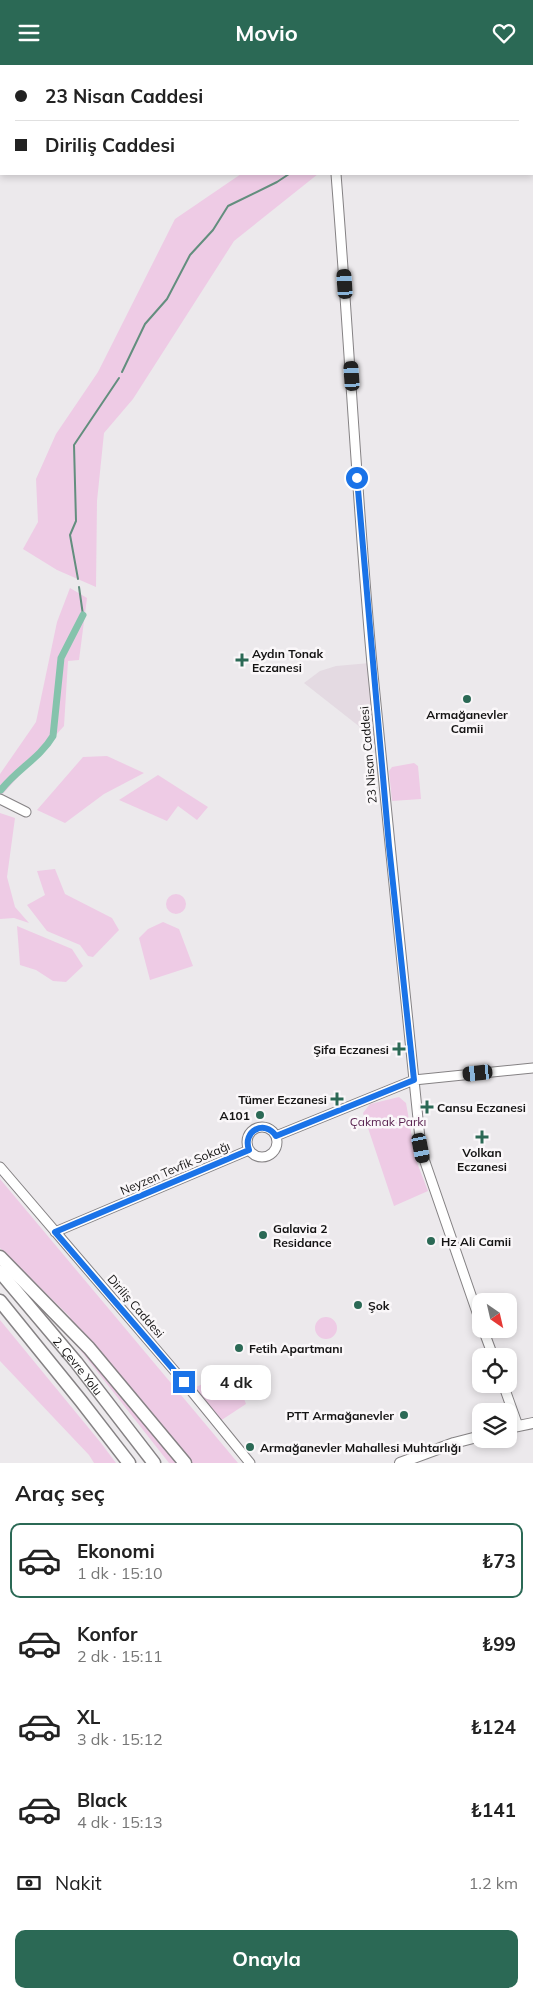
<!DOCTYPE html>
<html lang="tr">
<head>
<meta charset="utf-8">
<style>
	:root { --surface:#fff; --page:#f2f2f2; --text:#222; --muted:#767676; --line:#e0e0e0; --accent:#2b6955 }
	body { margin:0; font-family:Mulish,sans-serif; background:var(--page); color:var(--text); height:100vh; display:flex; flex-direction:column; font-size:19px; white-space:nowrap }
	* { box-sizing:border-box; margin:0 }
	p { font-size:16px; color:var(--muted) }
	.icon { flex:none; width:28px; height:28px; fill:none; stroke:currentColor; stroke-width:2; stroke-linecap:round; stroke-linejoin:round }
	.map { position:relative; height:1398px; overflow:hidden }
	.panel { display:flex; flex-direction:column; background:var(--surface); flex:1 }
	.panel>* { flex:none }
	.hud { position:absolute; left:0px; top:0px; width:534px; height:110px; box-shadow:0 2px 8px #0003; display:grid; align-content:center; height:110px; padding:0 15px; background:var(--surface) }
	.needle { width:32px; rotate:146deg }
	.tools { position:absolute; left:472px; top:1228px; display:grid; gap:10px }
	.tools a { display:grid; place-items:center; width:45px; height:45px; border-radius:10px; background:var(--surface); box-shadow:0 2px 8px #0003; font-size:25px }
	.end { position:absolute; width:22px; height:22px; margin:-11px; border:6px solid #1a73e8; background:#fff; box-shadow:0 0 0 2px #fff }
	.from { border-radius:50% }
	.bubble { position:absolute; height:35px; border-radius:10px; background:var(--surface); box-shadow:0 2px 8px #0003; font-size:16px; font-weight:700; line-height:35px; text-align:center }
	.car { position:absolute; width:15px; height:30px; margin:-15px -8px; border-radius:6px; box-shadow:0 0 4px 1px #0007; background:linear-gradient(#222 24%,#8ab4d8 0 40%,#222 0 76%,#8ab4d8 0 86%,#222 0) }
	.hud b { display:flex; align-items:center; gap:18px; height:48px; font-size:19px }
	.hud b+b { border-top:1px solid var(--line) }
	.hud i { width:12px; height:12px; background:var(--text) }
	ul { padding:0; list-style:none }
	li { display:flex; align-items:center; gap:15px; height:75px; margin:0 10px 8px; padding:0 5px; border:2px solid transparent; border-radius:10px }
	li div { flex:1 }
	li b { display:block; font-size:19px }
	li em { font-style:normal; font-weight:700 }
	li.selected { border-color:var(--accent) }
	li>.icon { width:45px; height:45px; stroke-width:1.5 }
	h2 { padding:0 15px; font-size:22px; line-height:60px }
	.pay { display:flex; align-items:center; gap:12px; height:55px; padding:0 15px; font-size:19px }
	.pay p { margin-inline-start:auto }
	.cta { display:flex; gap:10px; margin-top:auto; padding:10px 15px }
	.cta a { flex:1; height:58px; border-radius:10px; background:var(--accent); color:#fff; font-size:20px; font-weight:700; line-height:58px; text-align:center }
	header { display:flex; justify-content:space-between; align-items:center; height:65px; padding:0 15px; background:var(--accent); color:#fff; font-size:22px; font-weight:700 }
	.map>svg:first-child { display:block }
</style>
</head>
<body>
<header><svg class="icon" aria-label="menu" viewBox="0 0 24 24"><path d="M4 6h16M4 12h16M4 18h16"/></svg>Movio<svg class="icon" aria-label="heart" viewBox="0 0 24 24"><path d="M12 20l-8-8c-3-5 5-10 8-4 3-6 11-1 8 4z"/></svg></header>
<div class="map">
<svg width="533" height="1398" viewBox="0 0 533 1398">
	<rect width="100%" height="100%" fill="#ece9ec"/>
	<path fill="#e4dae2" d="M 370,598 L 379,686 L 360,662 L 304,618 L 320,606 L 336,601 Z"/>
	<path fill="#eecbe5" d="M 241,109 L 318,109 L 234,176 L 133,334 L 104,368 L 97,436 L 96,522 L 57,505 L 23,484 L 38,457 L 36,414 L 56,369 L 98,307 L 175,154 Z
		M 70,523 L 87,533 L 79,595 L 68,596 L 64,661 L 0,732 L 0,709 L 36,657 L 57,557 Z
		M 107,691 L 144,708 L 104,729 L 65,758 L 37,745 L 83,692 Z
		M 414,698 L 418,701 L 421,734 L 392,736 L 389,706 L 392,702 Z
		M 158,710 L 208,742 L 197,755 L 178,741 L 167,756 L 119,735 Z
		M 0,748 L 15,753 L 7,812 L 15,842 L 29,858 L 14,853 L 0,854 Z
		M 55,804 L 65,829 L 112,853 L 119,865 L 93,892 L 88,891 L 80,880 L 47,866 L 27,840 L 45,830 L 37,806 Z
		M166 839a10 10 0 1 1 20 0a10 10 0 1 1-20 0Z
		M 163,857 L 179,864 L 193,901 L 150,915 L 139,873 L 148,864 Z
		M 17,861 L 72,884 L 83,901 L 66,917 L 53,916 L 36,905 L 20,900 Z
		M 399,1032 L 406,1038 L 416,1095 L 428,1126 L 394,1141 L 363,1048 L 370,1039 Z
		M 0,1114 L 238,1398 L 192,1398 L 166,1370 L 69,1253 L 70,1252 L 5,1188 L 0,1183 Z
		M315 1263a11 11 0 1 1 22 0a11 11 0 1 1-22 0Z
		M 56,1254 L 81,1282 L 177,1398 L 169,1398 Z
		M 0,1255 L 101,1378 L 116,1398 L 94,1398 L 89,1390 L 0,1296 Z
		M 233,1304 L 246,1339 L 217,1358 L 192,1324 Z"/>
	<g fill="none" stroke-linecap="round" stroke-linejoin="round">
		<path stroke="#638e7e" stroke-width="2" d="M 341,1 L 342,0
			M 122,307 L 145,259 L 167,234 L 190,190 L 213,165 L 228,141 L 277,117 L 289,109
			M 78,514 L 70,470 L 76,456 L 74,380 L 119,313
			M 79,522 L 83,550"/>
		<path stroke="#85c3ac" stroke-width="7" d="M 1,725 C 16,705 40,693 53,671 L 61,593 L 83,550"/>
		<g stroke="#858284" stroke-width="11">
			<path id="secondary" d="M 324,1 L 324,0
				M 336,109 C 349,272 357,436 372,599 C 387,760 405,922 421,1083 L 424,1094 L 481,1259
				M 0,734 L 26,747
				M247 1077a15 15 0 1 1 30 0a15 15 0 1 1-30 0Z
				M 276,1071 L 414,1015 L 533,1003
				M 0,1102 L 184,1317 L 250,1398
				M 55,1167 L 249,1085
				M 483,1264 L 493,1291
				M 503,1319 L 518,1361"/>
		</g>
		<g stroke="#858284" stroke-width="12">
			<path id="primary" d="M 509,1363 L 533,1358
				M 400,1398 L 454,1378 L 481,1371"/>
		</g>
		<g stroke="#858284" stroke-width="15">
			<g id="highway">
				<path d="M 0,1192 L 89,1283 L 185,1398"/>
				<path id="s1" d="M 0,1207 L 76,1297 L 154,1398"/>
				<path d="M 0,1236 L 81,1336 L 129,1398"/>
			</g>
		</g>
		<use href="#secondary" stroke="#fff" stroke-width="9"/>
		<use href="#primary" stroke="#fff" stroke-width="10"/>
		<use href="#highway" stroke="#fff" stroke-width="12"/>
	</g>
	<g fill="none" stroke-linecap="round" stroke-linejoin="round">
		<path stroke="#1a73e8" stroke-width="6" d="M 184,1317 L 55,1167 L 249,1085 C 242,1066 265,1054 276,1071 L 414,1015 L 389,781 L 357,413"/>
	</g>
	<g fill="#2b6955" stroke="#faf7f9" stroke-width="2">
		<path d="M239.5 587.5h5v5h5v5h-5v5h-5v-5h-5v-5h5z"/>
		<circle cx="467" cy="634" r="5"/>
		<path d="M396.5 976.5h5v5h5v5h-5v5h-5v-5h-5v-5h5z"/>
		<path d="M334.5 1026.5h5v5h5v5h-5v5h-5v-5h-5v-5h5z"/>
		<path d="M424.5 1034.5h5v5h5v5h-5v5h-5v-5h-5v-5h5z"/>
		<circle cx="260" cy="1050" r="5"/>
		<path d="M479.5 1064.5h5v5h5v5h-5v5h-5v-5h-5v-5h5z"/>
		<circle cx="263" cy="1170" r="5"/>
		<circle cx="431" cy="1176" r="5"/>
		<circle cx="358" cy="1240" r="5"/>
		<circle cx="239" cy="1283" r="5"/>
		<circle cx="404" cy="1350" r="5"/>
		<circle cx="250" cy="1382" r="5"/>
	</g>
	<g text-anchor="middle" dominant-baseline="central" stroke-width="5" stroke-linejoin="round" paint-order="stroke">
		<g font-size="12" font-weight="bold" fill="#151414" stroke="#faf7f9" text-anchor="start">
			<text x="252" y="588">Aydın Tonak<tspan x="252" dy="14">Eczanesi</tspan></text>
			<text x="467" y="649" text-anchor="middle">Armağanevler<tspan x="467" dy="14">Camii</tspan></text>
			<text x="389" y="984" text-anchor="end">Şifa Eczanesi</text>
			<text x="327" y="1034" text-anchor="end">Tümer Eczanesi</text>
			<text x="437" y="1042">Cansu Eczanesi</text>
			<text x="250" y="1050" text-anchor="end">A101</text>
			<text x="482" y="1087" text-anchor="middle">Volkan<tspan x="482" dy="14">Eczanesi</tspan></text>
			<text x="273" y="1163">Galavia 2<tspan x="273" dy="14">Residance</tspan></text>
			<text x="441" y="1176">Hz Ali Camii</text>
			<text x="368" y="1240">Şok</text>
			<text x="249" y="1283">Fetih Apartmanı</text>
			<text x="394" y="1350" text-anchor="end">PTT Armağanevler</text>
			<text x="260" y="1382">Armağanevler Mahallesi Muhtarlığı</text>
		</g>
		<g font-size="12" fill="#151414" stroke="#faf7f9">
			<text transform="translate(368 690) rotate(-95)">23 Nisan Caddesi</text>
			<text transform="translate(175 1103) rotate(-23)">Neyzen Tevfik Sokağı</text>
			<text transform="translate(136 1241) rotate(49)">Diriliş Caddesi</text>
			<text stroke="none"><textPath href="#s1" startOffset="122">2. Çevre Yolu</textPath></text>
		</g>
		<g font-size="12" fill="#5a2351" stroke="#faf7f9">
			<text x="388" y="1056">Çakmak Parkı</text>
		</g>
	</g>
</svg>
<div class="tools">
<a><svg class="needle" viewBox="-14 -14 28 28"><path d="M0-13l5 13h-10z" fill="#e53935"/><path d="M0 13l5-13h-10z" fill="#767676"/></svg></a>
<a><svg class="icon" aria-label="locate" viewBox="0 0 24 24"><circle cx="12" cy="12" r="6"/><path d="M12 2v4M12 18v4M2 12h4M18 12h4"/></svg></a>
<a><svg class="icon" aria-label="layers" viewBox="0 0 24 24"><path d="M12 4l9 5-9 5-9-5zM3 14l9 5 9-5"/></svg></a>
</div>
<i class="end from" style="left:357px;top:413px"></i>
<i class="end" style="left:184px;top:1317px"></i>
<div class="bubble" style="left:201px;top:1300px;width:70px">4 dk</div>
<i class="car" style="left:345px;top:219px;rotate:356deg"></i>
<i class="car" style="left:352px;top:311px;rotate:356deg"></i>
<i class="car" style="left:478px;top:1008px;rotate:264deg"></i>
<i class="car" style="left:421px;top:1083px;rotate:169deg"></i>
<div class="hud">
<b><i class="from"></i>23 Nisan Caddesi</b>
<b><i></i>Diriliş Caddesi</b>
</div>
</div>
<section class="panel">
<h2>Araç seç</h2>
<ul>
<li class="selected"><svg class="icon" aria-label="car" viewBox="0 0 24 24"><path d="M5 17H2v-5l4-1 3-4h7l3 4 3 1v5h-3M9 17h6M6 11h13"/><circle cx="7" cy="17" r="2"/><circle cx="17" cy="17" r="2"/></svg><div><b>Ekonomi</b><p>1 dk · 15:10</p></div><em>₺73</em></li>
<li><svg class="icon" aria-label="car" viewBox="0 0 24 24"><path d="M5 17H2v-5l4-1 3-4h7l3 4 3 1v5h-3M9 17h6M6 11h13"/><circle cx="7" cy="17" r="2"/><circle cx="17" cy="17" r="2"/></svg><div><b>Konfor</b><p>2 dk · 15:11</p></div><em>₺99</em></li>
<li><svg class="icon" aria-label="car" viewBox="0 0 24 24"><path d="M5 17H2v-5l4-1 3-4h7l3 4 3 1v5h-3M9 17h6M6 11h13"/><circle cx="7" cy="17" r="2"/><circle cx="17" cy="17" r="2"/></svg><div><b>XL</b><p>3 dk · 15:12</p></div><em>₺124</em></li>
<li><svg class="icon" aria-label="car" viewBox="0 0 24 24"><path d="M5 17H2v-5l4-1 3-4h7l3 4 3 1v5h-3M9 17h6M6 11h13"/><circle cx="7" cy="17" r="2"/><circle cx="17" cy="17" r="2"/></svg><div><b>Black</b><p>4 dk · 15:13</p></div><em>₺141</em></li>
</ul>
<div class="pay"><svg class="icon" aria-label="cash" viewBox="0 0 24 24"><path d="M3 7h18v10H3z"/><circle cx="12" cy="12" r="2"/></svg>Nakit<p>1.2 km</p></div>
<div class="cta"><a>Onayla</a></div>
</section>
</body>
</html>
